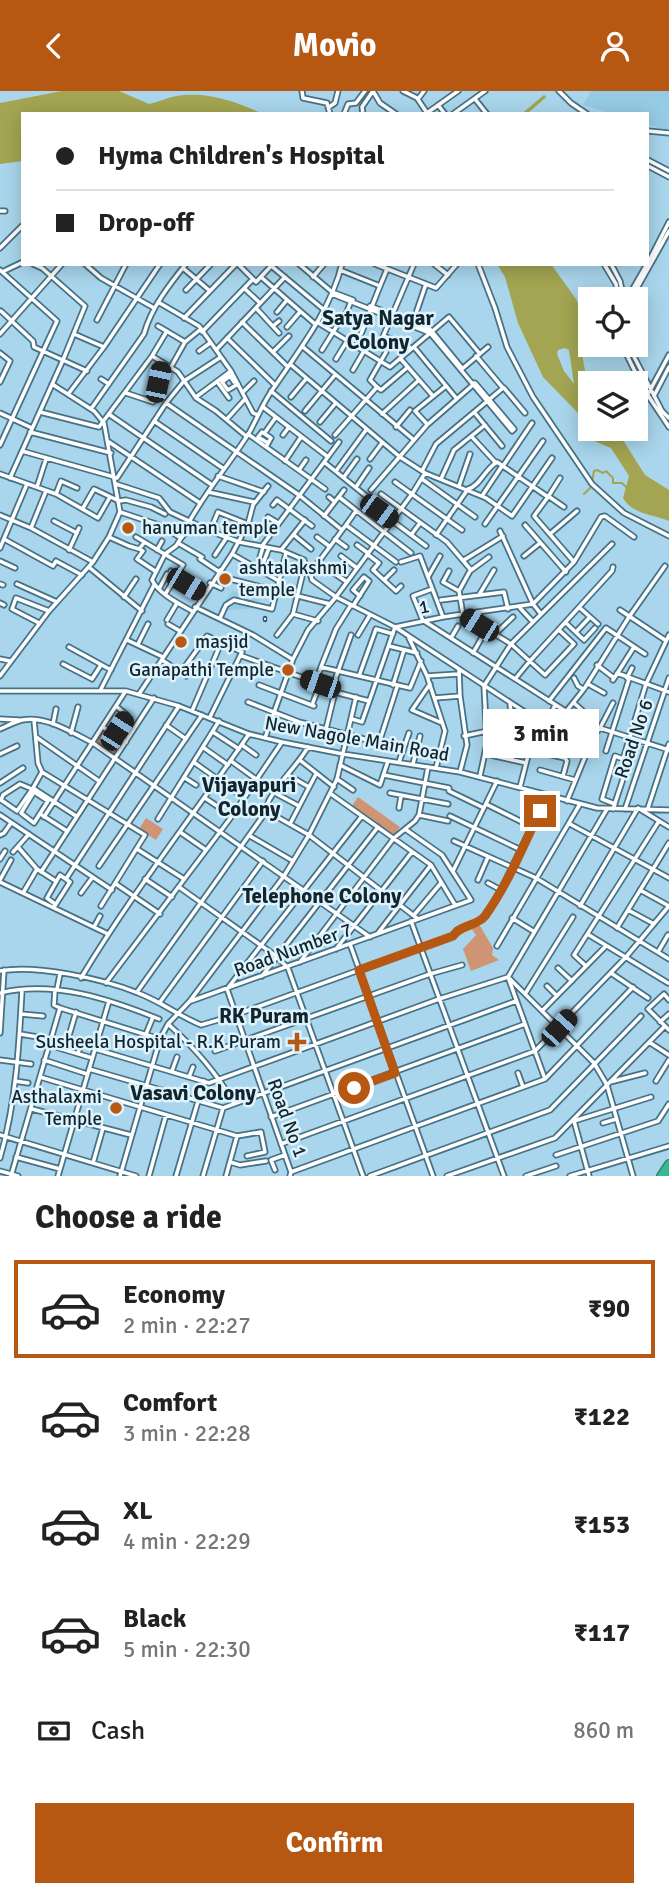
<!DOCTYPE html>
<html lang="en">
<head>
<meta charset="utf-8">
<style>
	:root { --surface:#fff; --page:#f6f6f6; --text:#222; --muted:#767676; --line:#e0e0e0; --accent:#b75812 }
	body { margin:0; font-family:Signika,sans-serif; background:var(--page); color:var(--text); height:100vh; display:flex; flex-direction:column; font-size:26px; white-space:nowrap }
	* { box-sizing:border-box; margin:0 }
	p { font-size:23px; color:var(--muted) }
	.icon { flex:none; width:38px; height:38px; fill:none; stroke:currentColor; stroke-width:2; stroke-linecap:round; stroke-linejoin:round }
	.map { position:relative; height:1085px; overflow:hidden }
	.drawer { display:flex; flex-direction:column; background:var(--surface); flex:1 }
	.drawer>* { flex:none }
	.top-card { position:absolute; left:21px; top:21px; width:628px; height:154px; border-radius:0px; box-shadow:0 4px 18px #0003; display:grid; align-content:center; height:154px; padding:0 35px; background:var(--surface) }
	.fabs { position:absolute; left:578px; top:196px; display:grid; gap:14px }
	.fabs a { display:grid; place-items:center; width:70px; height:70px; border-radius:0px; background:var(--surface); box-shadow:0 4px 18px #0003; font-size:35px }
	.end { position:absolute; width:32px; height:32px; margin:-16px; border:9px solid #b75812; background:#fff; box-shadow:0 0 0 4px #fff }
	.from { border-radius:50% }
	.bubble { position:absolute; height:49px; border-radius:0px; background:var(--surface); box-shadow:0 4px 18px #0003; font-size:23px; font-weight:700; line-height:49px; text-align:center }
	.car { position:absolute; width:21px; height:42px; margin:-21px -10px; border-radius:9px; box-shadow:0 0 5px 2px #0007; background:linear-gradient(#222 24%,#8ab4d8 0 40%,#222 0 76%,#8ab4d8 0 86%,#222 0) }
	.top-card b { display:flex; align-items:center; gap:24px; height:66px; font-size:26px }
	.top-card b+b { border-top:2px solid var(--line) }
	.top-card i { width:18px; height:18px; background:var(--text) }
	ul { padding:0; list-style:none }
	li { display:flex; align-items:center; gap:21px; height:98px; margin:0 14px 10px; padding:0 21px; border:4px solid transparent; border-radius:0px }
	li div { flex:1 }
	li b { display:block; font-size:26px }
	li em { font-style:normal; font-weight:700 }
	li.on { border-color:var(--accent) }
	li>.icon { width:63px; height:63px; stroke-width:1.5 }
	h2 { padding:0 35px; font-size:32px; line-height:84px }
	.pay { display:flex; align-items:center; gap:18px; height:77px; padding:0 35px; font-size:26px }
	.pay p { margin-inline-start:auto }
	.button { display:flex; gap:14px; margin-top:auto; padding:14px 35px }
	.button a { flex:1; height:80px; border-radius:0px; background:var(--accent); color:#fff; font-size:28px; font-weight:700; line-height:80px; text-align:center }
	header { display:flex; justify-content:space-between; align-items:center; height:91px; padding:0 35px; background:var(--accent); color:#fff; font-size:32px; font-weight:700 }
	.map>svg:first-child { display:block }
</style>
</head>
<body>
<header><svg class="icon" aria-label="back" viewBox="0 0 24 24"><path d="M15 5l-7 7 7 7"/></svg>Movio<svg class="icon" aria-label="person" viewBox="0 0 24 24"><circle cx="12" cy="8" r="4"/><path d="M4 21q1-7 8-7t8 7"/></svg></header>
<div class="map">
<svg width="669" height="1085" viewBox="0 0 669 1085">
	<rect width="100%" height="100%" fill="#a9d6ec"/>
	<path fill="#95cbe4" d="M 591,0 L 669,0 L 669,38 L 664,39 L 648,33 L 648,23 L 613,23 L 583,14 Z
		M 232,500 L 240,502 L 247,511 L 260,503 L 257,517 L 218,520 Z"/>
	<path fill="#cf9474" d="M 104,638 L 122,650 L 113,664 L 95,652 Z
		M 358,706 L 400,736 L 394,744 L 352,715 Z
		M 146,727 L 163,738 L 156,749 L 139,738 Z
		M 479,833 L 493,857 L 492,864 L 499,869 L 471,880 L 463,858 L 476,844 L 470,836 Z"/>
	<path fill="#a3a552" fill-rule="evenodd" d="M 62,0 L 119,0 L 149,13 C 158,11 167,7 176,5 C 207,0 235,10 263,23 L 23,23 L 23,70 L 0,73 L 0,12 Z
		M 497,173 L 551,173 L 576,208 L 585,229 L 581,256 L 585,280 L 590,292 L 590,338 L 616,338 L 645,384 L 669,399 L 669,430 C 653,423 633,424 623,407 L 629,385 L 611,357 L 594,350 L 578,322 L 543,286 L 518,232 L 505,186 ZM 565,257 L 569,259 L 574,293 L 564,280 L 557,263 L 558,259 Z"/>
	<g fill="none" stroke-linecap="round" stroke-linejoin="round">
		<path stroke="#a3a552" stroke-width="2" d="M 584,403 L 591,396 L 594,380 L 597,379 L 603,382 L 606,380 L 613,387 L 613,392 L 622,392 L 628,398"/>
		<path stroke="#a3a552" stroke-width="3.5" d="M 524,23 L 544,6"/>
		<g stroke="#477185" stroke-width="7">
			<path id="minor" d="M 302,0 L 303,7 L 327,12 L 330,23
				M 373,0 L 380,12 L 396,23
				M 403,0 L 417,7 L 427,22 L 458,0
				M 559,0 L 571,12 L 587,23
				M 418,8 L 424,0
				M 475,8 L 487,23
				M 438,14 L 445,23
				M 329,16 L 335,12 L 338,0
				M 344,23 L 348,13 L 356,12 L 365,0
				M 363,23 L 362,16 L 373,0
				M 453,23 L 485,0
				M 648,40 L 669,42
				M 648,69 L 669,80
				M 648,75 L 669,86
				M 0,120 L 5,120
				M 0,157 L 23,134
				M 648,172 L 669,131
				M 85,173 L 101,187 L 154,217
				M 238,173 L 256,191 L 273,173
				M 269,173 L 323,218
				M 299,173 L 332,201
				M 375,173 L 436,197 L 457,173
				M 434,173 L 448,184
				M 478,173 L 495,217 L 507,256 L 533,306 L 592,393 L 624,422 L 669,445
				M 604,173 L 616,193 L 618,208
				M 611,173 L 620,190 L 624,208
				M 183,177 L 210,200
				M 0,179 L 57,230 L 0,354
				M 340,179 L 380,195 L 361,243
				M 2,181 L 23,171
				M 261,186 L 315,233
				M 313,186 L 324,173
				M 380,195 L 387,178
				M 245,198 L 260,212
				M 186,199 L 211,173
				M 332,201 L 353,209
				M 332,203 L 430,242 L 512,340 L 514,338 L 475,292 L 472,292
				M 627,208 L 647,173
				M 631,208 L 669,140
				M 158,211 L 199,235 L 231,280 L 253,322 L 258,324
				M 370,215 L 430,238 L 462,277
				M 256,217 L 279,242
				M 1,220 L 33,250 L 34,256 L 87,280
				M 277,221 L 287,209
				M 184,227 L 236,173
				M 97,229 L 126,173
				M 242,231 L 288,276
				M 317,231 L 390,276 L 449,226 L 480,263
				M 413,231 L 426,193
				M 158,235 L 185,251
				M 273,235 L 279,230
				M 287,236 L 300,221
				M 202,241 L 253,188
				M 0,243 L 62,173
				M 74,243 L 104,256
				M 384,245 L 411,257
				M 227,247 L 275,294
				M 622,254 L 643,297 L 669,336
				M 628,254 L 662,320 L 669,327
				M 379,255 L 414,173
				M 303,256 L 414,349
				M 414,256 L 457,308
				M 216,259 L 285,186
				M 322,259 L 340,230 L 343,231 L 351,210
				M 199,260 L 210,252
				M 273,261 L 289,245
				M 0,262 L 10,270 L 0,291
				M 152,265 L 178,281 L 196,307 L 216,320 L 246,345
				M 400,267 L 433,305
				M 336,268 L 347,250
				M 290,273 L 400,366 L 425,382 L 486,407 L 512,425 L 552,367
				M 171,276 L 185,251 L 201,238
				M 462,278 L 488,256
				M 353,279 L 364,260
				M 101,288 L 109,293
				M 234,291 L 230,285 L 222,291 L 228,299 L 238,293
				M 218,292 L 229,307
				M 377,296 L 370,289 L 386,261
				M 504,297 L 525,322
				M 271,300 L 331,350
				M 243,301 L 254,290
				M 69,302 L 104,256 L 160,173
				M 126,302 L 153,311 L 162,271
				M 647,305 L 669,264
				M 654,305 L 669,276
				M 196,306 L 231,280
				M 291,306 L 306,288
				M 166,312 L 299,404 L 342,439
				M 263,316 L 328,366
				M 91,318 L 144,243 C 151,217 169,194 186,173
				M 305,320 L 335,284
				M 40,321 L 99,336 L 152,265 L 167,240
				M 474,321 L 502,355
				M 0,322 L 32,337
				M 382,323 L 419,289
				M 110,324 L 212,394
				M 227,328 L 245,308
				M 154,330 L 224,378
				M 320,331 L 335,313
				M 427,333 L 415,320 L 446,295
				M 396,336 L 410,319
				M 266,340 L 276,326
				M 30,341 L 111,362
				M 248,343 L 325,398
				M 283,344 L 289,336
				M 335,344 L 377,296 L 381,299 L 408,276
				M 472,346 L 496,372
				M 109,351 L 200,412
				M 266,356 L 271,347 L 262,341 L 258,346 L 268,352
				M 22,360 L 114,386
				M 370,368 L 382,352
				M 285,370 L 301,346
				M 324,371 L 381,417
				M 503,375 L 532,332
				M 299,379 L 306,369
				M 336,380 L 366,339
				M 422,380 L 436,353 L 503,297 L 476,265
				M 0,383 L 56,403 L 98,427 L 110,406
				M 218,385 L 264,401
				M 344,386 L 357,368
				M 10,387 L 63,269 L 85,215 L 42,177 L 33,173
				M 117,387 L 166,312 L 184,290 L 221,266
				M 422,388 L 475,426
				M 441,388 L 454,359 L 485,334
				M 395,391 L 462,439
				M 116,393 L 159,407 L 170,421 L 210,440 L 239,451 L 281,459 L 304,469 C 305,476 311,482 312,489 L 336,506 L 395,536 L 537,629
				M 459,395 L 470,363
				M 37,396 L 46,368
				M 356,396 L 369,377
				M 371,399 L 427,334 L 474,293
				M 208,401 L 254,411
				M 56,403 L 61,390 L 77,397
				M 381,403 L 447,451 L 471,479
				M 482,405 L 502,375
				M 548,405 L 564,416
				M 329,406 L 335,411
				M 339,406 L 411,462
				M 548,406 L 560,387
				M 273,414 L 277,409 L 312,435
				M 83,417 L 94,398 L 119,410 L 126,409 L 151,416 L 165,423
				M 379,420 L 426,455
				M 120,421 L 162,435 L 181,447 L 193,433
				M 0,424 L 31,437 L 93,471
				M 324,425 L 344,399
				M 268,426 L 278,432
				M 54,430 L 77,442
				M 189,431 C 207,399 230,372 249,342 C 258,326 264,309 275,295 C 300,258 331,218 342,173
				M 485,433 L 543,350
				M 346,434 L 356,420
				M 525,434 L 566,481
				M 31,437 L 46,400
				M 210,440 L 218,421 L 248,433
				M 500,440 L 533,513 L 541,523
				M 550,443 L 577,420
				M 294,444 L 311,458
				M 411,444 L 420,432
				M 109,446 L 129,455 L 139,458 L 144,452
				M 136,446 L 183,474 L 166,502
				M 317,446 L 329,455
				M 181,447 L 176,455 L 165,463 L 152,489 C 159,503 178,512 192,520
				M 4,448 L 53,475 L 56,470 L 82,484
				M 335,448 L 346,456
				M 178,452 L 202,466 L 200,468 L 218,480
				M 357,454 L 368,462
				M 262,455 L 339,351
				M 0,457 L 27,393
				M 139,458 L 143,460 L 137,468 L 155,480
				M 69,459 L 79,437
				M 157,459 L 162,450
				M 281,459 L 305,429
				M 232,463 L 279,490
				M 367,463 L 379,472 L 373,479 L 396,500 L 401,495
				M 215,464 L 227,446
				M 341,465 L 357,477
				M 524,465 L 540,452
				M 260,466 L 263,456
				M 489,466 L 470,480 L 459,500 L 463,524 L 511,553 L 545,584 L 574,553 L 559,539
				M 464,469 L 503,445
				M 0,470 L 15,477
				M 264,470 L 269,457
				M 318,471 L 347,491
				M 401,471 L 420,465 L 443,526
				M 574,471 L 601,426 L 605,425 L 634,446
				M 90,477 L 142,520
				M 220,479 L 230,488 L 330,513
				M 449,480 L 443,491 L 459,500
				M 311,481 L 346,434 L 396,471
				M 178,482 L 188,490 L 186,493 L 203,503
				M 428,486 L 440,465
				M 384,489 L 394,479
				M 210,492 L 221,497
				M 0,493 L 3,494
				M 17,493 L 57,511
				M 159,498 L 167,483 L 169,484 L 171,480
				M 479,504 L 494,479
				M 124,506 L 136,488
				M 441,509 L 504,501 L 508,518
				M 0,512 L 4,514
				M 353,515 L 369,490 L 364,486 L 353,499 L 360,505
				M 195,516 L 253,544 L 292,568
				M 520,517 L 533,531
				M 580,517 L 598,533
				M 620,519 L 665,549
				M 293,523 L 318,530
				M 220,527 L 226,514 L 234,509 L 272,518 L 286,462
				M 167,529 L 177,512
				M 423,530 L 413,505 L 432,498
				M 424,530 L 567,621
				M 39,532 L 12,518 L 16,507 L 49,520
				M 566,532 L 584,549 L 595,537
				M 168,533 L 180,540
				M 395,536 L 443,526 L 533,513 L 574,471 L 534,425 L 548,406 L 497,371 C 485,378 480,395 468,398 L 436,444
				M 576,541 L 590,526
				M 277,544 L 293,523 L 305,473
				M 351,544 L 331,600 L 369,610
				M 358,544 L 370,524
				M 494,544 L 513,526
				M 409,547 L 427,585 L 445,640 L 436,677
				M 451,547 L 458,535
				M 127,549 L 163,566
				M 138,553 L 148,533
				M 389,555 L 417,562
				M 69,556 L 111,579
				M 473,562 L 481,548
				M 242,565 L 332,597
				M 0,568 L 10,570
				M 162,569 L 186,585
				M 63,573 L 92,588 L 101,574
				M 597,574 L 614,587
				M 321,576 L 336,538 L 351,514
				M 459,579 L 460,605 L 467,654 L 460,681
				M 181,581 L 207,545 L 242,561 L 210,626
				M 319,582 L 321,576 L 410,597 L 421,570
				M 617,582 L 669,601
				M 0,585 L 49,520 L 93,471 L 109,446 L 120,421 L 104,332 L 94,320 L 52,293
				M 359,585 L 376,538 L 393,543
				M 427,585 L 458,583
				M 574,587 L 578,595 L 583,598
				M 627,587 L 632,577
				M 515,588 L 530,570 L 612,480 L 613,476
				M 613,589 L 634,556
				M 430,593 L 412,619 L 442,632
				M 588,593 L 604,602
				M 259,594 L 314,615
				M 393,594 L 404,559
				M 101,598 L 154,494
				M 0,600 L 126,600 L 179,615 L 249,643 L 282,651 L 343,663 L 460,681 L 597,717 L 669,719
				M 139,603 L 232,463 L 248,433 L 253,414 L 268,395
				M 435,607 L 460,605
				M 549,610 L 606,537 L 645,563
				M 248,611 L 299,631 L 379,652 L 397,596
				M 510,612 L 512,636
				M 574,612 L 593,629
				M 312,614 L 320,593
				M 192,620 L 221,552
				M 549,627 L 555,614
				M 561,627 L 584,598 L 629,526 L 665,475
				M 0,628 L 19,629
				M 352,628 L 362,631 L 395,536
				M 34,629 L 38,672 L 42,681 L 145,744 L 101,815
				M 53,633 L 56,618
				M 166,634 L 186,648
				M 103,636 L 126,651
				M 600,637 L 669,659
				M 0,638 C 7,635 14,631 22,629 C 46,624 72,642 93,652 L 370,846
				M 326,638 L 335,601
				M 213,641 L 239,658
				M 71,642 L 78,616
				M 115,643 L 127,624 L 117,616
				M 464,645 L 549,627 L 561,627 L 579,645 L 577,647 L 570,646 L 565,667
				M 36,646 L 99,690
				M 265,647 L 293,568 L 308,539 L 336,506 L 412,403 L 425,382
				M 242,654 L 256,664
				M 308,656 C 298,675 266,703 265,722 L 279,727 L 309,744 L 418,828
				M 204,657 L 228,674
				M 529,659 L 565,667 L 567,670 L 563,685
				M 606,660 L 629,588
				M 0,663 L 17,655
				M 486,663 L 526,672
				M 547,663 L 555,627
				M 624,665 L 646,593 L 669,544
				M 512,669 L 516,647 L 514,635
				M 231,670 L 275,702 L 299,715
				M 301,670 L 334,696
				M 399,671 L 409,642
				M 195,672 L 244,707
				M 413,673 L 420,645
				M 340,674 L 380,694 L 388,670
				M 540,679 L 575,689
				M 42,681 L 33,697 L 76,725
				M 288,684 L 309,696
				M 384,684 L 449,697 L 449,700 L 484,717
				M 480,685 L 487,652 L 484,595 L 511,553 L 612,453
				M 185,687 L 196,694
				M 337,688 L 353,699
				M 0,692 L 23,677
				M 520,696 L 533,645
				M 32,698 L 20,693 L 3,704 L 1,709 L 17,720 L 33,697
				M 34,701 L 48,710 L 34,732 L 21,722 Z
				M 390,702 L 448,713
				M 331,703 L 431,774 L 455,814
				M 205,707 L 232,725
				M 567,710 L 594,644 L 600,637 L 613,612
				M 486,713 L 532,736
				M 399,717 L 401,705
				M 648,717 L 669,653
				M 613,718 L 629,670 L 615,665 L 602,708 L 615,713
				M 625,718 L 669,587
				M 0,724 L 112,799
				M 42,724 L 67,740
				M 419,724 L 448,730
				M 450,725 L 521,759
				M 44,726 L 125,601
				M 158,728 L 219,630
				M 290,733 L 316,683
				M 570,733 L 669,787
				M 180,741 L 206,759
				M 0,744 L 4,742 L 11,732
				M 250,745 L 293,770
				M 454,750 L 536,787 L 669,868
				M 18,756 L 37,778 L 54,789
				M 137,758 L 184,788
				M 13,761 L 29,743
				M 0,768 L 5,760
				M 99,775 L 202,624
				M 453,780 L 497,690
				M 41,781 L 154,607
				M 66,788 L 179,615
				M 145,788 L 172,806
				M 0,789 L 11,769
				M 478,789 L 488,766
				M 0,791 L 108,843
				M 488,792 L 501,799
				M 116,793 L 160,823
				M 179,796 L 276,865 L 288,877 L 363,1085
				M 640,799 L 669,815
				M 23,802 L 37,778
				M 81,802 L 92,787
				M 580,815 L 638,717 L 669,736
				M 54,816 L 70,791 L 60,784 L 47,807 L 55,813
				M 628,819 L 654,833
				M 414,824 L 441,792
				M 512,827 L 533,840
				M 411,830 L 504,1085
				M 94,836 L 100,825
				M 617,837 L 669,752
				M 378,842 L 431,774
				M 589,844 L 668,892
				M 350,853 L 433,1085
				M 497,855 L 580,713
				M 336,858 L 412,761
				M 658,861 L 668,844
				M 300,871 L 394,747 L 415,730 L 419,724 L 428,676
				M 586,875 L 574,864 L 659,730
				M 558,877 L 572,890
				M 0,880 C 35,873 104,888 138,902 C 160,910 179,925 201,934 L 235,924 L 453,845 L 457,839 L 483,828 L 501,799 L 546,706
				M 611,882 L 648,907
				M 262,885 L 378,736
				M 81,887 C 132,802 193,725 249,643
				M 509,887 L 594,972 L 607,994 L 633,1085
				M 106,892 L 232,725 L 282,651
				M 547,895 L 557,905
				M 57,898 L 60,883
				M 55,899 L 54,914 L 60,917 L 160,948
				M 137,901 L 265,722
				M 0,902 C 54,889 109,908 159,928
				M 525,903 L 573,826
				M 669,909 L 664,903 L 648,918 L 669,939
				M 191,910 L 471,809 L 442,764 L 405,738
				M 160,911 L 263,770
				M 542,920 L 606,855
				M 21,923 L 43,925
				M 660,931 L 669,923
				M 168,933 C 195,957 216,981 234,1012
				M 0,942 L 4,879
				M 20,943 L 38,946
				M 146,943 L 153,926
				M 649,951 L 669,964
				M 49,954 L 92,967
				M 65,958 L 76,921
				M 95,958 L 209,992 L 439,908 L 508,886
				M 215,960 L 430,883 L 462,874
				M 78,962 L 82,950
				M 0,969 L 31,973
				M 44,969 L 87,983
				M 89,978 L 223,1017 L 516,910
				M 172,980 L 177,966
				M 518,982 L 523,996
				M 40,986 L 237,1045 L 261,1041 L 265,1061 L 247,1065
				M 189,986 L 193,976
				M 545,988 L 508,886 L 607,718
				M 15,990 L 28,992
				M 656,990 L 669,969
				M 610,991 L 645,982
				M 32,1018 L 131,1044
				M 271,1026 L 525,933
				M 603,1032 L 616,1028
				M 0,1044 L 136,1085
				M 281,1053 L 535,960 L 626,866 L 669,815
				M 556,1064 L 658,1030 L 669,1013
				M 16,1066 L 60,1078
				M 0,1067 C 16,1012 19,956 22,899
				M 230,1071 L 240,1074 L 266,1070
				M 93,1072 L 103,1037
				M 275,1079 L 271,1069 L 285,1064
				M 0,1080 L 18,1085
				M 291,1081 L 545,988 L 633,896
				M 11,1085 L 60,917
				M 58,1085 L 109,910
				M 120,1085 L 160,948 L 168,933 L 189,911 L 284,785 L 309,744 L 337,688 L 356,606
				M 149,1085 L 166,1024
				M 176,1085 L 204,990
				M 203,1085 L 223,1017
				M 226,1085 L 237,1045
				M 290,1085 L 291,1081 L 227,898 L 362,725
				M 370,1085 L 550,1019 L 641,925
				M 447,1085 L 555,1047 L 664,936
				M 526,1085 L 556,1075
				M 570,1085 L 669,1055
				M 589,1085 L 574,1030 L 651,1006"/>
		</g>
		<g stroke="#2a846f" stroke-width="10">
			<path id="highway" d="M 661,1085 L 669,1073
				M 668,1085 L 669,1084"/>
		</g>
		<use href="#minor" stroke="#fff" stroke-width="3.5"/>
		<use href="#highway" stroke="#37b893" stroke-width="7"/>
		<g stroke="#3e5864" stroke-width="4.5">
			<path id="rail" d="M 265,529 L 265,527"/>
		</g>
		<use href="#rail" stroke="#ddf3fe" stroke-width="2" stroke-dasharray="5" stroke-linecap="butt"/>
	</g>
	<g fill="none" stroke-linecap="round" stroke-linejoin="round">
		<path stroke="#b75812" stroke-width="9" d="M 354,997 L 395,982 L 359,879 L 453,845 C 460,834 477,835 485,825 C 508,793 523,755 540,720"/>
	</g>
	<g fill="#b75812" stroke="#ddf3fe" stroke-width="2.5">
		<circle cx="128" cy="437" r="7"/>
		<circle cx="225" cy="488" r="7"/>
		<circle cx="181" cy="551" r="7"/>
		<circle cx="288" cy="579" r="7"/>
		<path d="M293.5 940.5h7v7h7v7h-7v7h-7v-7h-7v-7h7z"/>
		<circle cx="116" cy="1017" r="7"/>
	</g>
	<g text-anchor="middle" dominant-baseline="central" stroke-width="5" stroke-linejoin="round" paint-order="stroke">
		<g font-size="19" fill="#12242c" stroke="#ddf3fe" text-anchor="start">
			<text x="142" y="437">hanuman temple</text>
			<text x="239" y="477">ashtalakshmi<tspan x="239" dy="22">temple</tspan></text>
			<text x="195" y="551">masjid</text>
			<text x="274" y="579" text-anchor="end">Ganapathi Temple</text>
			<text x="281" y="951" text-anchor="end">Susheela Hospital - R.K Puram</text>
			<text x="102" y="1006" text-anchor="end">Asthalaxmi<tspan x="102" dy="22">Temple</tspan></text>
		</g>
		<g font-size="19" fill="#12242c" stroke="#ddf3fe">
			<text transform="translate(424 516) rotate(-12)">1</text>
			<text transform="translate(357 648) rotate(10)">New Nagole Main Road</text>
			<text transform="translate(634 648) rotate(-71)">Road No 6</text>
			<text transform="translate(293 859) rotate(-20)">Road Number 7</text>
			<text transform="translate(287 1027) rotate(70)">Road No 1</text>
		</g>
		<g font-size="21" font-weight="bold" fill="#12242c" stroke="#ddf3fe">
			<text x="378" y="227">Satya Nagar<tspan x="378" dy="24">Colony</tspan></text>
			<text x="249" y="694">Vijayapuri<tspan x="249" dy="24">Colony</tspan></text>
			<text x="322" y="805">Telephone Colony</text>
			<text x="264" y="925">RK Puram</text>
			<text x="193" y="1002">Vasavi Colony</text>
		</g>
	</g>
</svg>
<div class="fabs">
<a><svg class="icon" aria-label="locate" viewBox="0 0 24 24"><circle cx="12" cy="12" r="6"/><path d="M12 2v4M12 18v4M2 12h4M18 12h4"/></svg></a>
<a><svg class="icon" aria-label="layers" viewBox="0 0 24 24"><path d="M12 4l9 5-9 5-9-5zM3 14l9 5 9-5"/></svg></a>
</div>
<i class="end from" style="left:354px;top:997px"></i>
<i class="end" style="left:540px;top:720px"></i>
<div class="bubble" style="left:483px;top:618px;width:116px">3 min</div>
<i class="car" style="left:158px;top:291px;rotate:12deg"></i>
<i class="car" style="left:379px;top:420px;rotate:126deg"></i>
<i class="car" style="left:186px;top:493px;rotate:121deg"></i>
<i class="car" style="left:479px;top:534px;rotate:302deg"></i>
<i class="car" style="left:320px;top:593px;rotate:289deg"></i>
<i class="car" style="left:117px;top:640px;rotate:33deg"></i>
<i class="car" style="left:559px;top:937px;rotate:42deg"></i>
<div class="top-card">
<b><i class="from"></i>Hyma Children's Hospital</b>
<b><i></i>Drop-off</b>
</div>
</div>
<section class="drawer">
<h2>Choose a ride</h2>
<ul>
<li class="on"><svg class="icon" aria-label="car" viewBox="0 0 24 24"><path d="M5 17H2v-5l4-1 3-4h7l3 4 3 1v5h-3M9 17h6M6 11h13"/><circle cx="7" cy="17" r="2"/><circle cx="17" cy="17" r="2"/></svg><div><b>Economy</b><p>2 min · 22:27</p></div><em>₹90</em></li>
<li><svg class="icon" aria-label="car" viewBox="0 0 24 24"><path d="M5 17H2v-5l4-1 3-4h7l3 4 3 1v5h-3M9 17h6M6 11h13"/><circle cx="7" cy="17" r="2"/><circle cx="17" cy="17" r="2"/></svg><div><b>Comfort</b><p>3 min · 22:28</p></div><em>₹122</em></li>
<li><svg class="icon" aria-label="car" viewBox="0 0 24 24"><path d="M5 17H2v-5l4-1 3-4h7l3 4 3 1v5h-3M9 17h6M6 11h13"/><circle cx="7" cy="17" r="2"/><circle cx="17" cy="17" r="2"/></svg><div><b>XL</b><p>4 min · 22:29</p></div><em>₹153</em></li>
<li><svg class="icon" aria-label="car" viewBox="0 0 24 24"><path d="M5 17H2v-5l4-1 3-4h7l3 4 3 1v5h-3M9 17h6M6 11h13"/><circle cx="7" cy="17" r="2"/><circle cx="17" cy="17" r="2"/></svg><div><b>Black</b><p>5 min · 22:30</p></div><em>₹117</em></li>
</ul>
<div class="pay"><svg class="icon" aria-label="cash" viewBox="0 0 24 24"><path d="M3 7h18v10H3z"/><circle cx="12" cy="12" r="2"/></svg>Cash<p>860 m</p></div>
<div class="button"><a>Confirm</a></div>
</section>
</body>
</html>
